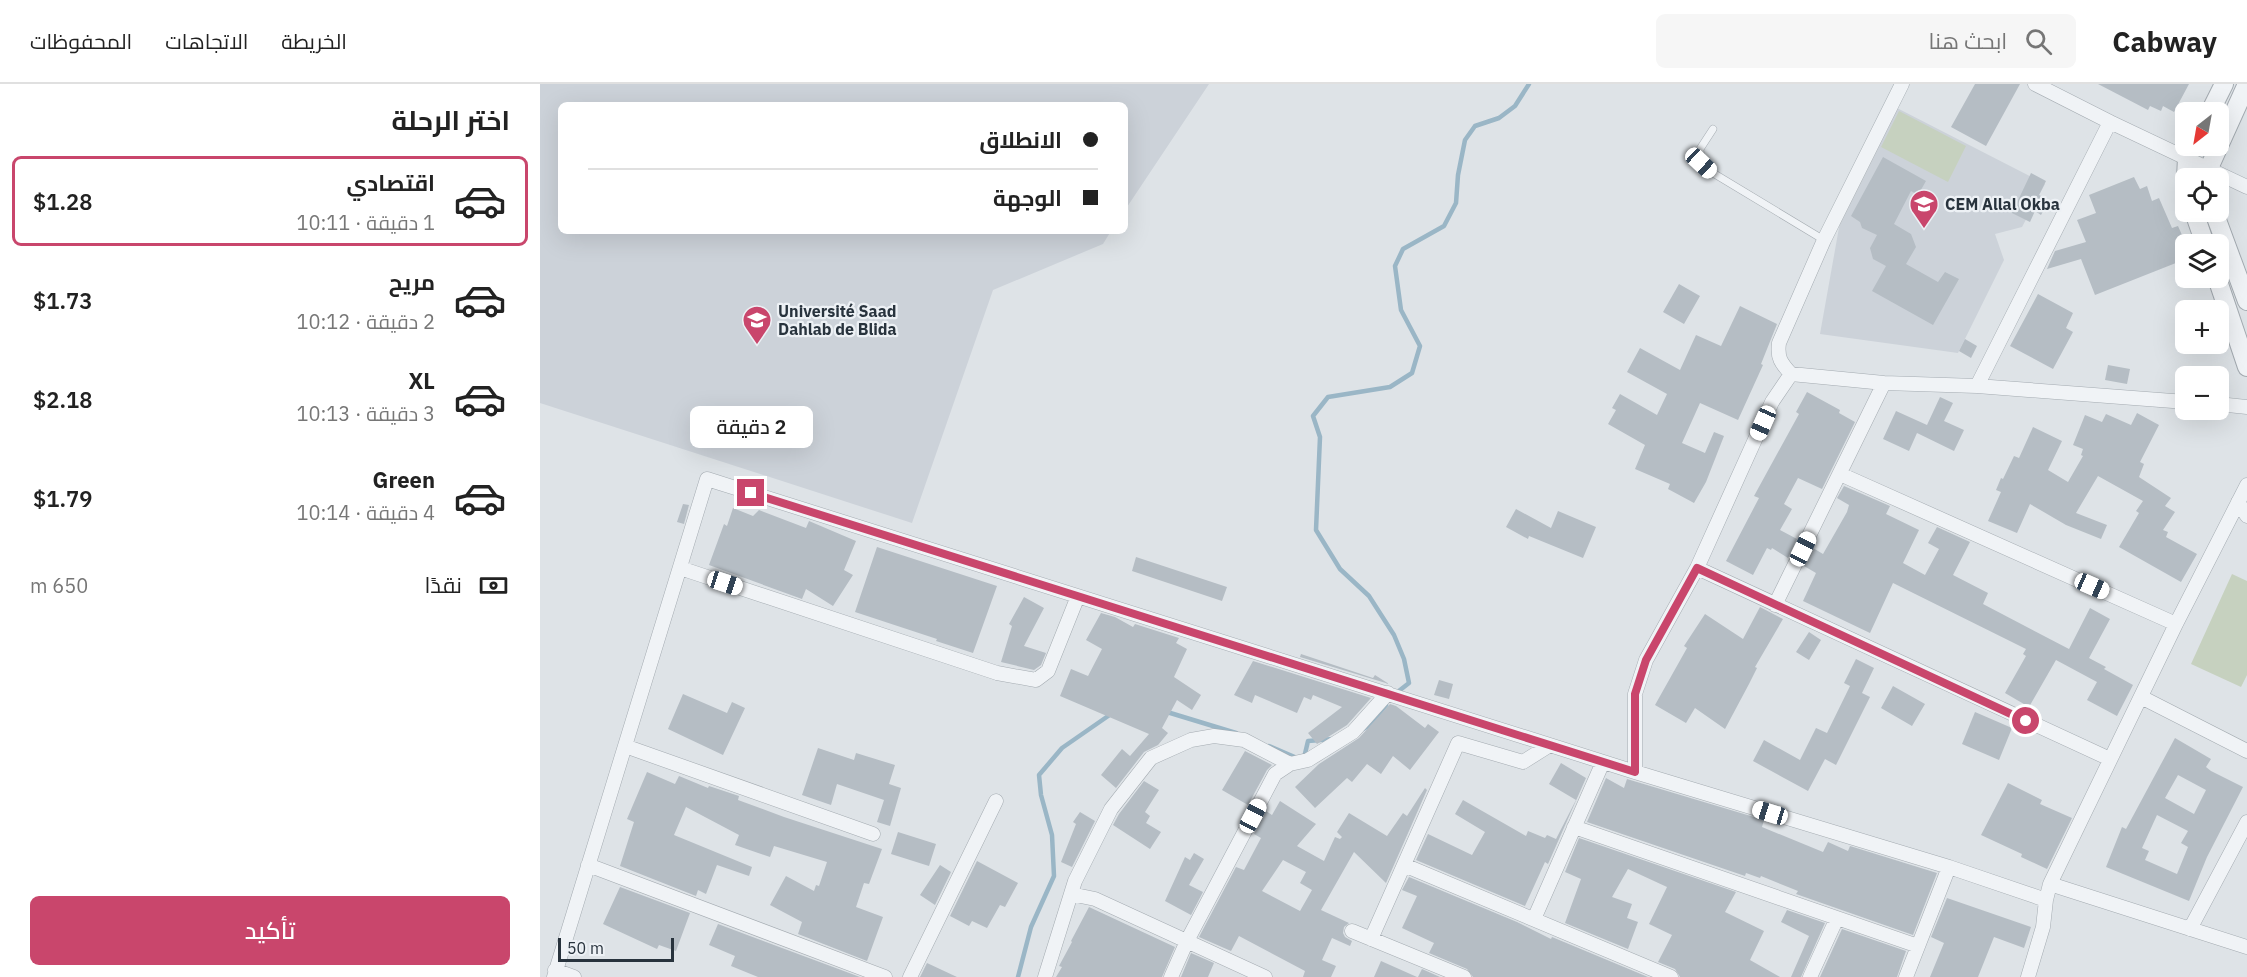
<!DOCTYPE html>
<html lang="ar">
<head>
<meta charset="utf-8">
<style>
	:root { --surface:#fff; --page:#f6f6f6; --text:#222; --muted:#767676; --line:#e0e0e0; --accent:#c9466c }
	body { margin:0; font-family:"IBM Plex Sans",Cairo,sans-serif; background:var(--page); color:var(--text); direction:rtl; height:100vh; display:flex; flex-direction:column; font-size:22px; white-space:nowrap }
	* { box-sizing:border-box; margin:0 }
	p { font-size:20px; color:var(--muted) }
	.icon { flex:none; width:33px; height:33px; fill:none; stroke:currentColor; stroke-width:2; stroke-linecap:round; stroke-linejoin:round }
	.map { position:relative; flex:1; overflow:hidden; direction:ltr }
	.details { display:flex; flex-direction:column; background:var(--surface); width:540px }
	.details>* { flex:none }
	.top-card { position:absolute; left:18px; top:18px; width:570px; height:132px; border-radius:9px; box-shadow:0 6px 24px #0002; direction:rtl; display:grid; align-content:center; height:132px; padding:0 30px; background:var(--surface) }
	.needle { width:39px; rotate:211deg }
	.tools { position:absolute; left:1635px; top:18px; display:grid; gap:12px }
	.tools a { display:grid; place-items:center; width:54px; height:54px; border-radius:9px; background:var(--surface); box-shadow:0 6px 24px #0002; font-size:30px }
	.scale { position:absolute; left:18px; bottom:15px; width:116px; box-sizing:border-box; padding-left:6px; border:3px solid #28333d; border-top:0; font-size:16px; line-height:21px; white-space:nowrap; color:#28333d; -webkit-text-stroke:4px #edf1f5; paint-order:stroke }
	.end { position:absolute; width:27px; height:27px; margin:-14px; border:8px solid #c9466c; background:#fff; box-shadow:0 0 0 3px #fff }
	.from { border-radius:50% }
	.bubble { position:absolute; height:42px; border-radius:9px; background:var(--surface); box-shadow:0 6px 24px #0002; font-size:20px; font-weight:600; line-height:42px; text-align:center; direction:rtl }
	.car { position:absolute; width:18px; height:36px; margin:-18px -9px; border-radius:8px; box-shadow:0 0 4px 2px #0007; background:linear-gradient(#fff 24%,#345 0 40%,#fff 0 76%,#345 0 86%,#fff 0) }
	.top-card b { display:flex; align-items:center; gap:21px; height:57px; font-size:22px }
	.top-card b+b { border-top:2px solid var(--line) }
	.top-card i { width:15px; height:15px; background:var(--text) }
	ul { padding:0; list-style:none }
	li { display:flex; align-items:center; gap:18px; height:90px; margin:0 12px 9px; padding:0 18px; border:3px solid transparent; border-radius:9px }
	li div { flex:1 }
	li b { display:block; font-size:22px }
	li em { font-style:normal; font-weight:600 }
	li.current { border-color:var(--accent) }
	li>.icon { width:54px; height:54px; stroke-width:1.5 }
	h2 { padding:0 30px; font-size:27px; line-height:72px }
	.pay { display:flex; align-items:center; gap:15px; height:66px; padding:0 30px; font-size:22px }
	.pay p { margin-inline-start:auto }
	.primary-button { display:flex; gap:12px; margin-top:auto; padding:12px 30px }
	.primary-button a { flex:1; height:69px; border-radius:9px; background:var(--accent); color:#fff; font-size:24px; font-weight:600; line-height:69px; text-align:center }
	header { display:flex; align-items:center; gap:36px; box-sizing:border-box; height:84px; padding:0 30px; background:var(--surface); border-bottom:2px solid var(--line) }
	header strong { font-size:28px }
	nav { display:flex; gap:33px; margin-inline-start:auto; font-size:21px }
	.search { width:420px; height:54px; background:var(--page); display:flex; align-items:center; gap:15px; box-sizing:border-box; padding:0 21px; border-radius:9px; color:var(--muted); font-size:22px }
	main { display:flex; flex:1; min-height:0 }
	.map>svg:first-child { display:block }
</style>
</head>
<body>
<header>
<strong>Cabway</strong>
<div class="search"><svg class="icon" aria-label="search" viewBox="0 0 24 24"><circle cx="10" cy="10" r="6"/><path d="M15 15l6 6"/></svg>ابحث هنا</div>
<nav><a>الخريطة</a><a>الاتجاهات</a><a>المحفوظات</a></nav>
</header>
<main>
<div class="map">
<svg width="1707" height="893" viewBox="0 0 1707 893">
	<rect width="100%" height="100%" fill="#dee3e7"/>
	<path fill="#ccd2d9" d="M 0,0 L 669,0 L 585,126 L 585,21 L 21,21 L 21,147 L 571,147 L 563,160 L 453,206 L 372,439 L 0,319 Z
		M 1357,24 L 1505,100 L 1482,143 L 1455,150 L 1464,176 L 1418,269 L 1280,250 L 1300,138 Z"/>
	<path fill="#c6d1bf" d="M 1359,27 L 1426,62 L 1408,98 L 1341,63 Z
		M 1692,490 L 1707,497 L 1707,591 L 1701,603 L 1651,580 Z"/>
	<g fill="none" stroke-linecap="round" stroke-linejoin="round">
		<path stroke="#9ab6c6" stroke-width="4.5" d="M 855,610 L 869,599 L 864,575 L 854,551 L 829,512 L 800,485 L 776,446 L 780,353 L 773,332 L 788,313 L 850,303 L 872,289 L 880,262 L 861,226 L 855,182 L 863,165 L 904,142 L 916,119 L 918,91 L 925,56 L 935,42 L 959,34 L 975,22 L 989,0
			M 627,628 L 696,649
			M 823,645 L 830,641 L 846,621
			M 729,662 L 757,674
			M 764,674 L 768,657 L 793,655
			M 478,893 L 491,843 L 514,792 L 512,751 L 501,711 L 499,691 L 522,664 L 571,630"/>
	</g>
	<path fill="#b5bdc4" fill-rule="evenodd" d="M 1435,0 L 1480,0 L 1446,62 L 1411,43 Z
		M 1558,0 L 1649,0 L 1634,28 L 1623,22 L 1621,27 L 1610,22 L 1608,26 Z
		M 1343,73 L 1386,97 L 1378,111 L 1371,107 L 1354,140 L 1371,150 L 1376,163 L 1366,180 L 1398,198 L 1405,188 L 1419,195 L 1393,241 L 1332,207 L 1346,182 L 1333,175 L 1330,164 L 1337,151 L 1322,144 L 1320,138 L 1311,132 Z
		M 1491,89 L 1506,97 L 1499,111 L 1509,116 L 1501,131 L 1495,127 L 1490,138 L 1472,129 Z
		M 1594,93 L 1600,105 L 1607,102 L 1612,117 L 1619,114 L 1632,144 L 1638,142 L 1646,160 L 1646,175 L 1555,211 L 1541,175 L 1507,185 L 1515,167 L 1546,158 L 1537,136 L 1556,129 L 1549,111 Z
		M 1139,200 L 1160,212 L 1144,240 L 1123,228 Z
		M 1498,210 L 1533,229 L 1526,244 L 1533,248 L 1513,285 L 1470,262 Z
		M 1200,222 L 1237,240 L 1221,280 L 1223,281 L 1198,336 L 1160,319 L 1142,359 L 1165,369 L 1174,348 L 1184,352 L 1166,398 L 1154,419 L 1128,405 L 1130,400 L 1095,385 L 1105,361 L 1068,340 L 1076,326 L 1072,324 L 1080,310 L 1117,331 L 1127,310 L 1087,288 L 1100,264 L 1140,286 L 1156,251 L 1181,262 Z
		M 1425,255 L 1437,262 L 1431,274 L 1419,267 Z
		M 1568,281 L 1590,285 L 1587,300 L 1565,296 Z
		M 1267,308 L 1300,326 L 1299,329 L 1315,338 L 1282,405 L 1258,394 L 1244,420 L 1252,425 L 1240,446 L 1257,455 L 1248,474 L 1232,464 L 1231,466 L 1227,464 L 1213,491 L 1186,477 L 1219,414 L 1214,412 L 1259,330 L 1256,328 Z
		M 1400,313 L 1413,319 L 1404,337 L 1424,346 L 1414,367 L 1377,349 L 1369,367 L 1343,355 L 1356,327 L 1387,341 Z
		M 1597,329 L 1619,341 L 1600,378 L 1604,380 L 1599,393 L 1631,414 L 1625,422 L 1635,428 L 1623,446 L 1628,448 L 1626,453 L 1657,470 L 1641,498 L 1579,463 L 1599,429 L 1596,427 L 1603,417 L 1558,392 L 1536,429 L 1567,441 L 1561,455 L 1526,441 L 1490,420 L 1477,449 L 1448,437 L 1461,408 L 1456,406 L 1461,394 L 1463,395 L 1474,372 L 1479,374 L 1493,343 L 1522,357 L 1508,386 L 1528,398 L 1543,372 L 1541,371 L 1543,365 L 1533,361 L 1545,331 L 1562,338 L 1566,330 L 1591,341 Z
		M 1304,402 L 1350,422 L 1346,430 L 1379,446 L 1363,479 L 1385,491 L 1399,465 L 1388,459 L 1397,443 L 1430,458 L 1413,491 L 1448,509 L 1443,520 L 1529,565 L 1550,524 L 1570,535 L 1549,574 L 1566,583 L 1564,585 L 1593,601 L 1577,632 L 1547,616 L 1557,598 L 1516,576 L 1489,623 L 1465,609 L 1486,572 L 1483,570 L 1486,565 L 1353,499 L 1330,549 L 1263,517 L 1276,489 L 1264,482 L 1273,464 L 1283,470 L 1307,428 L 1309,421 L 1297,414 Z
		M 143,420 L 149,421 L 144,440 L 137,438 Z
		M 193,424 L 213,432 L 219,426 L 266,444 L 269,437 L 316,457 L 304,486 L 313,491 L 293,522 L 266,505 L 262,515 L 169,481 L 184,440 L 187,442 Z
		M 976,425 L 1011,444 L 1018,427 L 1056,443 L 1043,474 L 989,452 L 988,455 L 966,443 Z
		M 337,463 L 457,502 L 433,569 L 396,557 L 397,555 L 315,528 Z
		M 596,473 L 687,503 L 682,517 L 592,487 Z
		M 484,513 L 504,524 L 484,562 L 506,569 L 501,581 L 494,586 L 461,578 L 472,542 L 469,540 Z
		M 1220,523 L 1243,535 L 1215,583 L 1217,584 L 1209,600 L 1185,645 L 1155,624 L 1146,639 L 1115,621 L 1147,564 L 1144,562 L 1165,530 L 1203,555 Z
		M 561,529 L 575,533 L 593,543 L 595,540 L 639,554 L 636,559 L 647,565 L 634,593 L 661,611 L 652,626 L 637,616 L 622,644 L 628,649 L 618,661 L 604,668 L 576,704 L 561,691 L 582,665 L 590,672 L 609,650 L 520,612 L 531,585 L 548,592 L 562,565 L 546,556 Z
		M 1269,548 L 1281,556 L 1269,576 L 1256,568 Z
		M 761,570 L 833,594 L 835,591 L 849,600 L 760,573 Z
		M 1316,575 L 1334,584 L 1322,609 L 1330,613 L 1296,681 L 1285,675 L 1268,707 L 1213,677 L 1224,656 L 1260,676 L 1276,644 L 1287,649 L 1310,602 L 1304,599 Z
		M 713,577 L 831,614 L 807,641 L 777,660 L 768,649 L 802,623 L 773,611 L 771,616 L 764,613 L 757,629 L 715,611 L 712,619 L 694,611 Z
		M 899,596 L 913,600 L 909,615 L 894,611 Z
		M 1353,602 L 1385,620 L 1372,642 L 1341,624 Z
		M 143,610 L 187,629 L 192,618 L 205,624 L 183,671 L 128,645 Z
		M 850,620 L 856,622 L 885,644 L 888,640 L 899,648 L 870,686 L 853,672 L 841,690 L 827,680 L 812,698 L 807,694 L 775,724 L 755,703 L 779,680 L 819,654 Z
		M 1435,628 L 1472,644 L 1459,676 L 1422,660 Z
		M 1635,654 L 1671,675 L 1666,683 L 1671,687 L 1703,703 L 1667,773 L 1649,817 L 1566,783 L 1582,743 L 1586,745 ZM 1638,691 L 1666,706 L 1654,730 L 1625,714 ZM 1617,731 L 1648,747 L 1641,759 L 1648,763 L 1637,790 L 1605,776 L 1609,767 L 1602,764 Z
		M 278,664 L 314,676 L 316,669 L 355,681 L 349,700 L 361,704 L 350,742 L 337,738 L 344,716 L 297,700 L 291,721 L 262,711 Z
		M 705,667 L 732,681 L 727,686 L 708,721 L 682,706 Z
		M 1021,679 L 1046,694 L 1008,780 L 1005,778 L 985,822 L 876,776 L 888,750 L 932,771 L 945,748 L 915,730 L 923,716 L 986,752 L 988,747 L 1005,754 L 1007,751 L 1016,755 L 1036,716 L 1009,700 Z
		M 107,688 L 135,700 L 139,692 L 168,704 L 169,702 L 199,712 L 198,716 L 244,733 L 342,765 L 329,800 L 324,799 L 316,823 L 343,833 L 327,877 L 258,850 L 262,838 L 230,821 L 246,792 L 274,807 L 276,801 L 279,802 L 287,778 L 234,762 L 230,773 L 195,761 L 199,751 L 146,723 L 134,751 L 212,783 L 209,792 L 177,781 L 166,810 L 158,806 L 156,812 L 80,782 L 94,738 L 87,735 Z
		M 1066,694 L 1084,704 L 1087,695 L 1224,736 L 1222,743 L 1283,768 L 1288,758 L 1308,767 L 1310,762 L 1397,789 L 1373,851 L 1256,810 L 1258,807 L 1221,792 L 1220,794 L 1206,789 L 1205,792 L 1047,738 Z
		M 604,697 L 619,706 L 605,728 L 610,732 L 606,739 L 621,748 L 610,765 L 573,741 L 579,730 Z
		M 1468,699 L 1502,716 L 1500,720 L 1532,734 L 1507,785 L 1481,773 L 1482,770 L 1441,751 Z
		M 885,704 L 887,706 L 846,799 L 814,768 L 781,826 L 809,839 L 804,843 L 803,849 L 805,853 L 812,857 L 810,862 L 792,854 L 782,876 L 796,882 L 791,893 L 763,893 L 765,887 L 699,852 L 691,867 L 659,853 L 696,783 L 704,786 L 721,754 L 714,750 L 726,727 L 732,731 L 740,717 L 776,740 L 757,762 L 784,777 L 795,753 L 800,755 L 802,753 L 797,748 L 809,729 L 847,752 L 863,729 L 867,732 ZM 743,776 L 766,788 L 760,799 L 772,806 L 760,827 L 722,807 Z
		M 540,728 L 555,737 L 532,783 L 521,778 L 536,740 L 533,738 Z
		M 358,748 L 396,760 L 389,782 L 351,770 Z
		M 1039,754 L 1196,808 L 1185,828 L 1224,847 L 1210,876 L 1240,893 L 1140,893 L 1135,885 L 1118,878 L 1132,851 L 1109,840 L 1127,803 L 1088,785 L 1072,813 L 1092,820 L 1087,834 L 1098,838 L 1088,865 L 1025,839 L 1041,795 L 1025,788 Z
		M 654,769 L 664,775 L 649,801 L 663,808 L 651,831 L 625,817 L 645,773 L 650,776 Z
		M 437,777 L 478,799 L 465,823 L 460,821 L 447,844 L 432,837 L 429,842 L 410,832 Z
		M 400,781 L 411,788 L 395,821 L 380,811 Z
		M 869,793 L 977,838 L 1011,855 L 1012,853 L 1108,893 L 933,893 L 927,885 L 889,869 L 894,859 L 862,844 L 877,812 L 862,806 Z
		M 80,803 L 150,829 L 136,867 L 119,861 L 117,865 L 63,840 Z
		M 1407,814 L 1491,843 L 1484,864 L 1454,853 L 1438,893 L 1390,893 L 1404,859 L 1391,853 Z
		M 549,823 L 635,863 L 622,893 L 516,893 L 522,883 L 519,882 L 532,858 L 531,857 Z
		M 1247,826 L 1285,839 L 1261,893 L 1251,893 L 1269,852 L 1241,838 Z
		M 178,840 L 234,861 L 320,893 L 218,893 L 191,882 L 195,872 L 169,861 Z
		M 1302,845 L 1366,867 L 1357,893 L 1280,893 Z
		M 651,869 L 674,879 L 668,893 L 641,893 Z
		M 841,877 L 877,893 L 834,893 Z
		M 387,879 L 417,893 L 380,893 Z
		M 882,885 L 900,893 L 878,893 Z"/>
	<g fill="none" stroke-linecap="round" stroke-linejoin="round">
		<g stroke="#a4abb1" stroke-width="8">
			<path id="service" d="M 1173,45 L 1160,65 L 1161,79 L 1173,89 L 1284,156"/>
		</g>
		<g stroke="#a4abb1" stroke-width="15">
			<path id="minor" d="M 1495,0 L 1570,38 L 1707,103
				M 1251,290 C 1241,279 1237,274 1239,259 L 1284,156 L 1362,0
				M 1437,302 L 1570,38
				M 1678,320 L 1707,323
				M 1300,390 L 1636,540
				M 1698,418 L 1707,432
				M 140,484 L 457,589 L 496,596 L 508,587 L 538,512
				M 1157,484 L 1570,675
				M 1235,521 L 1344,299
				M 1601,613 L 1707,667
				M 85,662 L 333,750
				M 1095,688 L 1095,610 L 1106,576 L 1157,484 L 1232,318 L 1251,290 L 1344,299 L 1437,302 L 1646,318
				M 1034,743 L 1378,862
				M 48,781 L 345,893
				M 864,781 L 1131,893
				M 1510,800 L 1636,540 L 1707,401
				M 531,810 L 555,815 L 725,893
				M 994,835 L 1063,678
				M 1650,845 L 1707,738
				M 812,847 L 924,893
				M 831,855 L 918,659 L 983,678 L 1010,661
				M 15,886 L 34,893
				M 14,893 L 167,395 L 1095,688 L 1409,783 L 1506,816 L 1510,800 L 1707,863
				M 370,893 L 456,717
				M 505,893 L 535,797 L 571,725 L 611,674 L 651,656 L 674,652 L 704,656 L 750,680
				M 631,893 L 647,857 L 735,690 L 750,680 L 768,676 L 813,648 L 848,609
				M 1270,893 L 1297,834
				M 1366,893 L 1409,783
				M 1488,893 L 1503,843 L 1506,816"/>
		</g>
		<g stroke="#a4abb1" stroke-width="20">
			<path id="tertiary" d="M 1670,28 L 1684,0
				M 1646,94 L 1647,74 L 1653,62
				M 1668,94 L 1669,84 L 1707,0
				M 1654,128 L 1665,160
				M 1674,128 L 1707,217
				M 1677,194 L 1707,283"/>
		</g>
		<use href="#service" stroke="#f0f3f6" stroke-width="7"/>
		<use href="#minor" stroke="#f0f3f6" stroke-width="14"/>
		<use href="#tertiary" stroke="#f0f3f6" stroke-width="18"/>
	</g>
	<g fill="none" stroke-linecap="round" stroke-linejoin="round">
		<path stroke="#c9466c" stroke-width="8" d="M 211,409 L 1095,688 L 1095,610 L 1106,576 L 1157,484 L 1486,637"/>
	</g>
	<defs>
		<g id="school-pin" transform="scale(1.5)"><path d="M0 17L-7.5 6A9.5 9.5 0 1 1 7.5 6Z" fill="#c9466c" stroke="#edf1f5"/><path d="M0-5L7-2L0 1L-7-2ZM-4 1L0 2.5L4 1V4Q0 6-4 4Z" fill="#fff"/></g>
		<g id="university-pin" transform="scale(1.5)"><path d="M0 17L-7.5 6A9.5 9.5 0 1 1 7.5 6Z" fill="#c9466c" stroke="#edf1f5"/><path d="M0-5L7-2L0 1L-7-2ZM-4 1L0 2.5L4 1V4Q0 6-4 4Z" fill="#fff"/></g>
	</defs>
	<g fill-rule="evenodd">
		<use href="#school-pin" x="1384" y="120"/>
		<use href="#university-pin" x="217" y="236"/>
	</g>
	<g text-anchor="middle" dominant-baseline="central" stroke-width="4.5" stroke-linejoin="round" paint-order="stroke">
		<g font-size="16" font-weight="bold" fill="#28333d" stroke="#edf1f5" text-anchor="start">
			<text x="1405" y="120">CEM Allal Okba</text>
			<text x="238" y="227">Université Saad<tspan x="238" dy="18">Dahlab de Blida</tspan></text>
		</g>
	</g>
</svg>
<div class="tools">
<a><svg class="needle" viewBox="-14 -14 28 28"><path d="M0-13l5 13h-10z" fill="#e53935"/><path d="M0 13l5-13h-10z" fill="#767676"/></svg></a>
<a><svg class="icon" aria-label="locate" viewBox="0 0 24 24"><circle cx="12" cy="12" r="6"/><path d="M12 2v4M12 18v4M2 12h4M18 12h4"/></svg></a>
<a><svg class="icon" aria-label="layers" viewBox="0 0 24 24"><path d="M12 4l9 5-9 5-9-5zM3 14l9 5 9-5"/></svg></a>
<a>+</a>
<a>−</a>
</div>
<div class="scale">50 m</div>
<i class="end from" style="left:1486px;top:637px"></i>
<i class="end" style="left:211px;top:409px"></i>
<div class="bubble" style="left:150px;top:322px;width:123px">2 دقيقة</div>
<i class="car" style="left:1161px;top:79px;rotate:133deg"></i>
<i class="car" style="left:1223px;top:339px;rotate:204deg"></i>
<i class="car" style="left:1263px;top:465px;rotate:26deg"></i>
<i class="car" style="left:185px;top:499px;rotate:108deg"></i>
<i class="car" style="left:1552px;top:502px;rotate:114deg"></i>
<i class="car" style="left:1230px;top:729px;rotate:287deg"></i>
<i class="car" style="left:713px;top:732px;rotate:28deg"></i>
<div class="top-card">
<b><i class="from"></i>الانطلاق</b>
<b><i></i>الوجهة</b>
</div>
</div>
<section class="details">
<h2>اختر الرحلة</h2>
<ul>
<li class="current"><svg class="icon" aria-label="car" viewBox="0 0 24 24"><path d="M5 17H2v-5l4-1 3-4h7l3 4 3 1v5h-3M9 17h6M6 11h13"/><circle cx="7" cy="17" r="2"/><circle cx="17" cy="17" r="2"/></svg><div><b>اقتصادي</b><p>1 دقيقة · 10:11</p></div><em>$1.28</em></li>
<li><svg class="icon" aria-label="car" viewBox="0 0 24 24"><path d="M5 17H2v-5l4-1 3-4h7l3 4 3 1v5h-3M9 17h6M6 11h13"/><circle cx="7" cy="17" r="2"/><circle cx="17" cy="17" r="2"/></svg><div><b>مريح</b><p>2 دقيقة · 10:12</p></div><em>$1.73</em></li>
<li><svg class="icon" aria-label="car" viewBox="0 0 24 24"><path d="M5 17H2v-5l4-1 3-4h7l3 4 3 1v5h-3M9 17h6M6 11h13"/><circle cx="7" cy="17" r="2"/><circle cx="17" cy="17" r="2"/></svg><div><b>XL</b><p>3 دقيقة · 10:13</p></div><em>$2.18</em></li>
<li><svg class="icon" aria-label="car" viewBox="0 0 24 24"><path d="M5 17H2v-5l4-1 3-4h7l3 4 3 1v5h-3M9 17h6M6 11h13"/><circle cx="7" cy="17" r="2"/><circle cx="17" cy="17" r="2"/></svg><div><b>Green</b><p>4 دقيقة · 10:14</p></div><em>$1.79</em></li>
</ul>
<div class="pay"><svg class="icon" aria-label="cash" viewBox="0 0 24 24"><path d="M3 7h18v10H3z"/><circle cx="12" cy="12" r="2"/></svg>نقدًا<p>650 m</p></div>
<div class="primary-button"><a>تأكيد</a></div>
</section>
</main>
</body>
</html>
